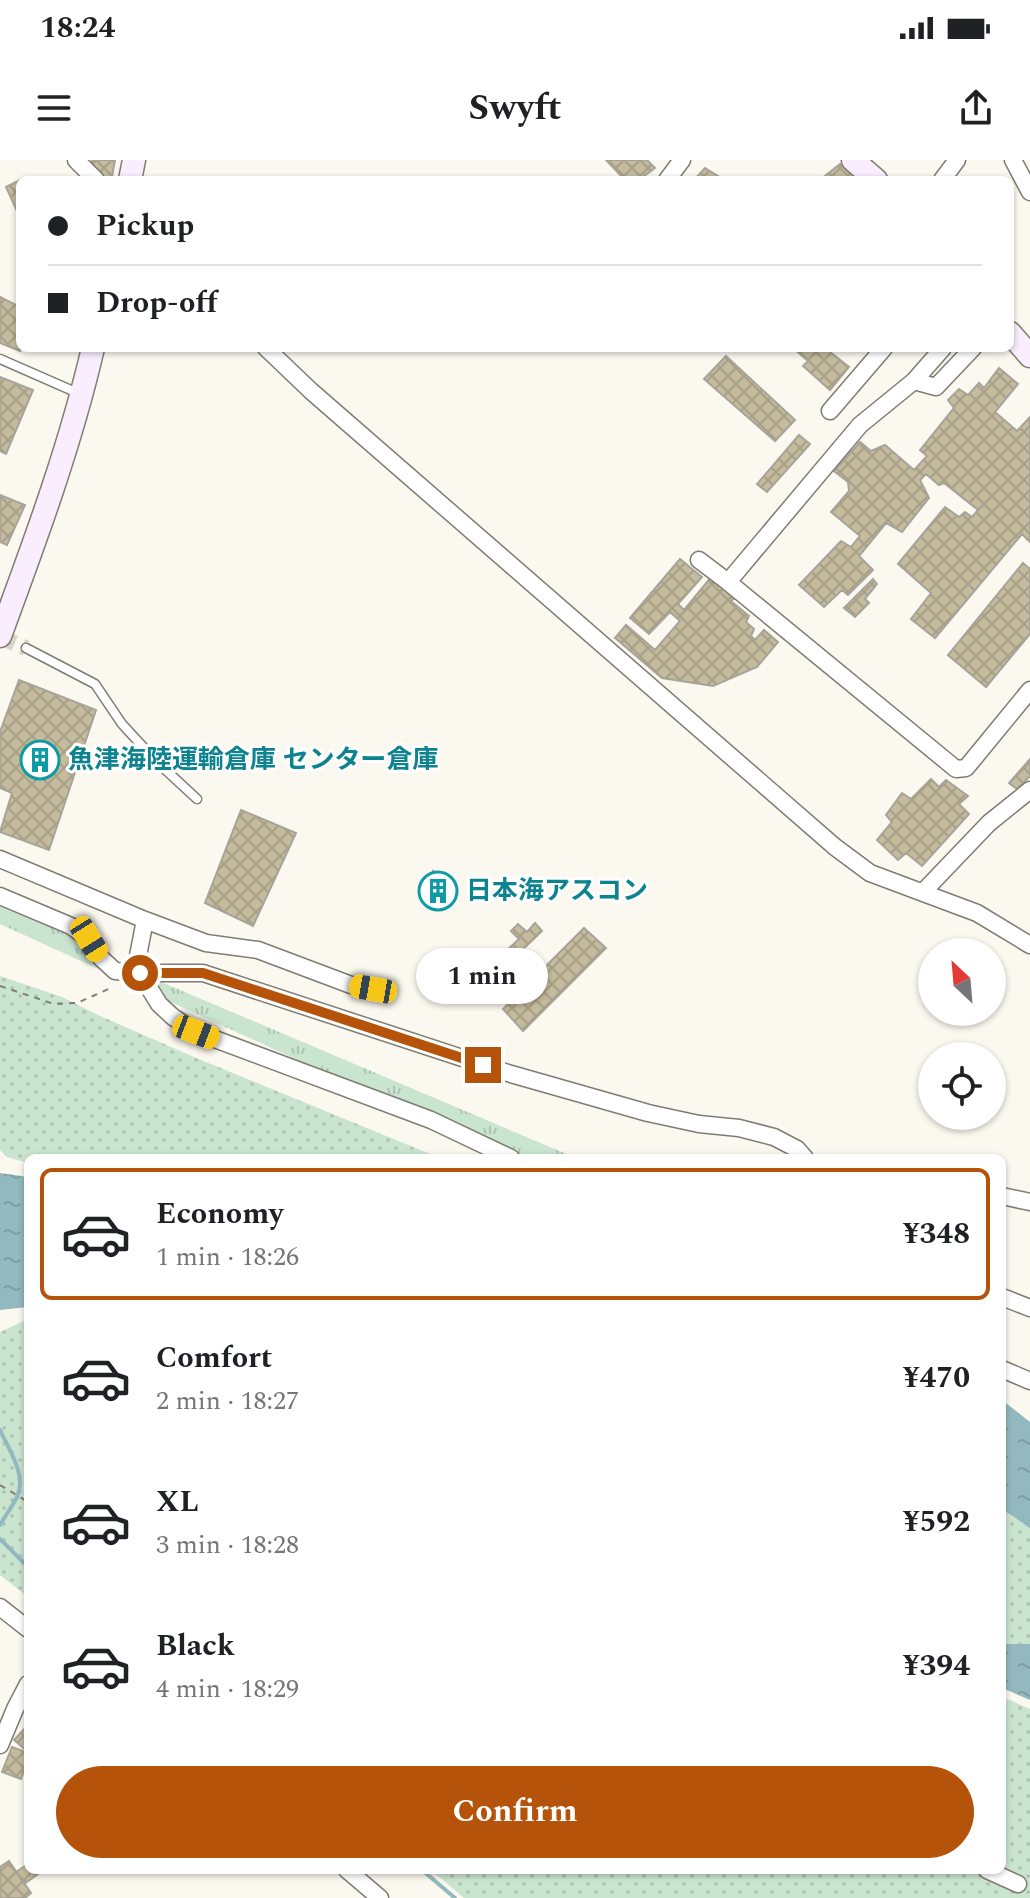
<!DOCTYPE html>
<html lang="en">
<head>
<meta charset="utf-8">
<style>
	:root { --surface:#fff; --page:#f6f6f6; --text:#202124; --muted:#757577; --line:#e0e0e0; --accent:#b45309 }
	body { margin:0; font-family:Spectral,"Noto Sans JP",serif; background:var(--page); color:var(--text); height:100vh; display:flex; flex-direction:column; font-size:30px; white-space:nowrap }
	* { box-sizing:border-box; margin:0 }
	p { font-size:26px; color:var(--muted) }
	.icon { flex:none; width:44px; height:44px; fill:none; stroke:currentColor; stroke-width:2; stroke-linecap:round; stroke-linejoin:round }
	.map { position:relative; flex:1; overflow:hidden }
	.drawer { position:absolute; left:24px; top:994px; width:982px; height:720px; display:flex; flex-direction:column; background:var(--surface); border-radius:12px; box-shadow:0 2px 6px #0004 }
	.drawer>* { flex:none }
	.guide { position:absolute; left:16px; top:16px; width:998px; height:176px; border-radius:12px; box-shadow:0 2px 6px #0004; display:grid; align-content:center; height:176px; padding:0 32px; background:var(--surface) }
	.needle { width:52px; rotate:334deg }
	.tools { position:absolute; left:918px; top:778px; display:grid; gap:16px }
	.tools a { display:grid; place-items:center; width:88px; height:88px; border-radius:50%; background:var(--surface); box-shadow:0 2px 6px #0004; font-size:40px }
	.end { position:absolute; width:36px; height:36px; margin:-18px; border:10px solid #b45309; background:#fff; box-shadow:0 0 0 4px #fff }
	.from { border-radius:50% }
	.bubble { position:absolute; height:56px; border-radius:28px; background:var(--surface); box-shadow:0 2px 6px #0004; font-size:26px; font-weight:700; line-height:56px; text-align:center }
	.car { position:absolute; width:24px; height:48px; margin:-24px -12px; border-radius:10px; box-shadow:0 0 6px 2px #0007; background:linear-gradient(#f5c518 24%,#345 0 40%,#f5c518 0 76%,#345 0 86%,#f5c518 0) }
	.guide b { display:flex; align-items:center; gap:28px; height:76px; font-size:30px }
	.guide b+b { border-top:2px solid var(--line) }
	.guide i { width:20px; height:20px; background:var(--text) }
	ul { padding:14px 0 0; list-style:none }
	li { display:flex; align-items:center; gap:24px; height:132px; margin:0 16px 12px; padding:0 16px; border:4px solid transparent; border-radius:12px }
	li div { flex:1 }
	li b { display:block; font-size:30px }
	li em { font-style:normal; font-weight:700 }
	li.selected { border-color:var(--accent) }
	li>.icon { width:72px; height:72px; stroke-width:1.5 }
	.primary-button { display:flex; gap:16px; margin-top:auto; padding:16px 32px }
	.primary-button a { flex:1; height:92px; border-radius:48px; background:var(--accent); color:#fff; font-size:32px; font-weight:700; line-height:92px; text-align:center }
	.status { display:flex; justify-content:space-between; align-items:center; height:56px; padding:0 40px; background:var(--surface); direction:ltr }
	.status svg { height:22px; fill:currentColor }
	header { display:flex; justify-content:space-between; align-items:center; height:104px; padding:0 32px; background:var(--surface); font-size:36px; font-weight:700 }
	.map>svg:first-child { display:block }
</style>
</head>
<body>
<div class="status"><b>18:24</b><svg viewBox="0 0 49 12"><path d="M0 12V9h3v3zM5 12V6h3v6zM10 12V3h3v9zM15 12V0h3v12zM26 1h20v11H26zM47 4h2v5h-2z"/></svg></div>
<header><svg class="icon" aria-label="menu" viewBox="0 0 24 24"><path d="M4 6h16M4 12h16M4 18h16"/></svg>Swyft<svg class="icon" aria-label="share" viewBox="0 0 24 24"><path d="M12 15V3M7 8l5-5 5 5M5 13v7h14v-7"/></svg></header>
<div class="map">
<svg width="1030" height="1738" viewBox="0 0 1030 1738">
	<defs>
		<pattern id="grass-dots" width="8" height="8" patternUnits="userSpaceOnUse" patternTransform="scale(2)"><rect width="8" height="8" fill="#cae5cf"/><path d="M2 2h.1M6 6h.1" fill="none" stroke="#acc3b0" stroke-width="1.8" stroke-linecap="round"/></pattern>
		<pattern id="park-tufts" width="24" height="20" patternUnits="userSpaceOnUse" patternTransform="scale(2)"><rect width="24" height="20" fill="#cae5cf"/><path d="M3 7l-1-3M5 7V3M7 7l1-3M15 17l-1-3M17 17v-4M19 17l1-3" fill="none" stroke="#acc3b0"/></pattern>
		<pattern id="water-ripples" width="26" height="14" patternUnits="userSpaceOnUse" patternTransform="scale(2)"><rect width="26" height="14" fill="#92b9bf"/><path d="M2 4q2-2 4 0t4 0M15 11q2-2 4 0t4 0" fill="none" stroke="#7d9ea3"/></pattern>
		<pattern id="building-cross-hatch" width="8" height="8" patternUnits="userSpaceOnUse" patternTransform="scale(2)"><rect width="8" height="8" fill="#c4bc9d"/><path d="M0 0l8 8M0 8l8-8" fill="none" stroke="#a7a086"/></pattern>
	</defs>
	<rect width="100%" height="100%" fill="#fbf8ef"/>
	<path fill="url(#grass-dots)" d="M 0,816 L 62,837 L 98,855 L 194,897 L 440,998 L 28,998 L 28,1003 L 7,997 L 0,990 Z
		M 28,1159 L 28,1437 L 0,1415 L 0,1172 Z
		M 1002,1349 L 1030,1368 L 1030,1484 L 1002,1484 Z
		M 1002,1537 L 1030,1549 L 1030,1738 L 464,1738 L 431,1710 L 1002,1710 Z"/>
	<path fill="url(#park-tufts)" d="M 0,739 L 140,813 L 576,998 L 516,998 L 451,970 L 0,764 Z"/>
	<path fill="url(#water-ripples)" d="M 0,1013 L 28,1017 L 28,1147 L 0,1150 Z
		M 1002,1240 L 1030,1262 L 1030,1368 L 1002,1349 Z
		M 1002,1484 L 1030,1484 L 1030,1540 L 1002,1528 Z"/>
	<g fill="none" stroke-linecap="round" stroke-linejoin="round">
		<path stroke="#92b9bf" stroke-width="4" d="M 0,1270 C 9,1290 27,1315 17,1337 C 12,1347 5,1356 0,1365
			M 0,1379 L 28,1407
			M 422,1710 L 455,1738"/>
	</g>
	<path fill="url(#building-cross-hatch)" stroke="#a6a49a" stroke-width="2" d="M 92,0 L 115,0 L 112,17 L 105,19 L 91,5 Z
		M 606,0 L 647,0 L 655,8 L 639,20 L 625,20 Z
		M 840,4 L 857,17 L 854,20 L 820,20 Z
		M 705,8 L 721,18 L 719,20 L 694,20 Z
		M 20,20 L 20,50 L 17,51 L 6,27 Z
		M 0,137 L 20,147 L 20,191 L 0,183 Z
		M 793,188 L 825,188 L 849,207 L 830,230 L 803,206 L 808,201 Z
		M 726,196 L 795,260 L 775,281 L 704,219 Z
		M 999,208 L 1018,224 L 995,252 L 1017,271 L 1030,257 L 1030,382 L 1022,374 L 935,478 L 911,459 L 931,433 L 898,404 L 945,347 L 959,357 L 965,352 L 972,357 L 978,350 L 944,323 L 939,325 L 926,314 L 920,320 L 929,338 L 902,372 L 886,363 L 859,396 L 873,410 L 848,435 L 842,430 L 824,447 L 799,425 L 841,381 L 851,387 L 860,376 L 831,352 L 849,331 L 848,322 L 834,311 L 860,282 L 871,291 L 885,285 L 914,310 L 927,296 L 920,290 L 954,248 L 948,240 L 959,229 L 968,235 L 979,223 L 984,228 Z
		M 0,217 L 33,230 L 6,294 L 0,291 Z
		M 799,275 L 810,284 L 767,332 L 757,324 Z
		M 0,335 L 25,345 L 7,385 L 0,382 Z
		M 680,399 L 702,417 L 678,444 L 684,450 L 712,416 L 736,437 L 731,441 L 749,456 L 746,462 L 754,469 L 751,476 L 755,480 L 764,470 L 778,482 L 757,507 L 713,526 L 662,518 L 615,478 L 626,465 L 655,490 L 680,461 L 670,452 L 649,474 L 630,458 Z
		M 1023,403 L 1030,409 L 1030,474 L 986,527 L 948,495 Z
		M 873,419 L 877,424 L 865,439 L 869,443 L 855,457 L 844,448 Z
		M 19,520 L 96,550 L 49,690 L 0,672 L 12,633 L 0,628 L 0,572 Z
		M 1030,599 L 1030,616 L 1017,629 L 1009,623 Z
		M 931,619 L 939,627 L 946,620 L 968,636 L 959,644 L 969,654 L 922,706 L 906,693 L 898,700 L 877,680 L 892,662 L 886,655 L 902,633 L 911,639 Z
		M 241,650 L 296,673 L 253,766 L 205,743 Z
		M 433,711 L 452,719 L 442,748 L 426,742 Z
		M 535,763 L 542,771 L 514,798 L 506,791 L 519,779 L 511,771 L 518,764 L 527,772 Z
		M 584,768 L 606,788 L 523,871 L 503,849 Z
		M 27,1566 L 28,1567 L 28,1592 L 14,1580 Z
		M 12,1587 L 28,1593 L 28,1599 L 21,1619 L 2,1612 Z
		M 9,1701 L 31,1733 L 25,1738 L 0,1738 L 0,1707 Z
		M 28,1704 L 28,1710 L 40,1710 L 41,1712 L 24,1724 L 16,1712 Z"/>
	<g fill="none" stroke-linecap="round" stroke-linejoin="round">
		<path stroke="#d7d5cc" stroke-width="16" stroke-dasharray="16 8" stroke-linecap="butt" d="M 0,477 L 26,488"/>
		<g stroke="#7e7c73" stroke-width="11">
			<path id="lane" d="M 0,199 L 80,234
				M 26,488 L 95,524 L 122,564 L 157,602 L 197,639"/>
		</g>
		<g stroke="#7e7c73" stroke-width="19">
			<path id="street" d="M 76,0 L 96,20
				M 1013,0 L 1030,32
				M 667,20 L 682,0
				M 942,20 L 957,0
				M 266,188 L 311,231 L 835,687 L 870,713 L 977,753 L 1030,785
				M 914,221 L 936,227 L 973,188
				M 830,251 L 884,188
				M 699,400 L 728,422 L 860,265 L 914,221 L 943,188
				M 728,422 L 956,609 L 966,608 L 1030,530
				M 0,699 L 145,760 L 206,783 L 258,790 L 351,825 L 373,829
				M 923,732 L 989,663 L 1030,630
				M 0,736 L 71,766 L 89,779 L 101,798 L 115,811 L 140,813 L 203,813 L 511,914 L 648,953 L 699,964 L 739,968 L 774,977 L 797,989 L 805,998
				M 145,760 L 137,801 L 140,813 L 159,844 L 173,857 L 196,872 L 431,960 L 511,998
				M 1002,1036 L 1030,1042
				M 1002,1137 L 1030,1148
				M 1002,1209 L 1030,1221
				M 0,1447 L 28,1469
				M 0,1585 L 15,1549 L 28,1524
				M 347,1710 L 380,1738
				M 987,1710 L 1018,1724"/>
		</g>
		<g stroke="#7e7c73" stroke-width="25">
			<path id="secondary" d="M 853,0 L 876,20
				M 130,20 L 134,0
				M 1010,173 L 1030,196
				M 0,476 C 35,381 70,287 93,188"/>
		</g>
		<path stroke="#7f7d77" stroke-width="2" stroke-dasharray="6 6" stroke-linecap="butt" d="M 0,826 L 54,844 L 77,843 L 113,827
			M 0,1325 L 28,1342"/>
		<use href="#lane" stroke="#fff" stroke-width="8"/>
		<use href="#street" stroke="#fff" stroke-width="16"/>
		<use href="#secondary" stroke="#faedfe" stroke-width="22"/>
	</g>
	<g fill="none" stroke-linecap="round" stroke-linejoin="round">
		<path stroke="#b45309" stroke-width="10" d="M 140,813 L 203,813 L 483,905"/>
	</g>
	<defs>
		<g id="building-ring" transform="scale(2)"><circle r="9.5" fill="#fff" stroke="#0f9aa8" stroke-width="1.5"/><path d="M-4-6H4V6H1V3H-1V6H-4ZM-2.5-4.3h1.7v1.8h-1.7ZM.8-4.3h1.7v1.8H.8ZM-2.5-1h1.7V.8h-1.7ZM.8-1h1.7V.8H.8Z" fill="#0f9aa8"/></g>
	</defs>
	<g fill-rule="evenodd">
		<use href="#building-ring" x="40" y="600"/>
		<use href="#building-ring" x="438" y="731"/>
	</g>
	<g text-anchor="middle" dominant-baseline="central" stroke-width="6" stroke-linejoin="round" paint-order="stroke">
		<g font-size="26" font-weight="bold" fill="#0d838f" stroke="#fff" text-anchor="start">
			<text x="68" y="600">魚津海陸運輸倉庫 センター倉庫</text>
			<text x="466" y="731">日本海アスコン</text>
		</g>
	</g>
</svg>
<div class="tools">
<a><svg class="needle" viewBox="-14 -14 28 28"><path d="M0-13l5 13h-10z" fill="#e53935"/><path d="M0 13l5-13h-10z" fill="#757577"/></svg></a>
<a><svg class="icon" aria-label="locate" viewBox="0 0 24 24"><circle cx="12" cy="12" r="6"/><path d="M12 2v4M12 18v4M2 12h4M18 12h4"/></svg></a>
</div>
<i class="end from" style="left:140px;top:813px"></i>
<i class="end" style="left:483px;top:905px"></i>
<div class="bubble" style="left:416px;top:788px;width:132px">1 min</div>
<i class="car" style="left:89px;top:779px;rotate:148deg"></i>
<i class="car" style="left:373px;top:829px;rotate:280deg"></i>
<i class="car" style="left:196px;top:872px;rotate:111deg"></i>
<div class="guide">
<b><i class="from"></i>Pickup</b>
<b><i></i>Drop-off</b>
</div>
<section class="drawer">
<ul>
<li class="selected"><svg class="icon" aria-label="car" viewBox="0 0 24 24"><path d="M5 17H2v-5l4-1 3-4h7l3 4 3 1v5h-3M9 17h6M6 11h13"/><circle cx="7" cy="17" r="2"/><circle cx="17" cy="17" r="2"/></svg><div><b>Economy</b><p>1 min · 18:26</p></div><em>¥348</em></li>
<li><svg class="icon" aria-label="car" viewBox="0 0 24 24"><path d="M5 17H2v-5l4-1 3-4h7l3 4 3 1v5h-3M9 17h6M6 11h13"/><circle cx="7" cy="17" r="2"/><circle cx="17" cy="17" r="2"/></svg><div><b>Comfort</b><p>2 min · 18:27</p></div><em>¥470</em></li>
<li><svg class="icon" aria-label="car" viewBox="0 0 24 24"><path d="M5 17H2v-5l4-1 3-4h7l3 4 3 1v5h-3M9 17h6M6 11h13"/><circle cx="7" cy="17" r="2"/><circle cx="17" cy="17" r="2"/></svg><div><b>XL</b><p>3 min · 18:28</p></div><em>¥592</em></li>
<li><svg class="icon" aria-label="car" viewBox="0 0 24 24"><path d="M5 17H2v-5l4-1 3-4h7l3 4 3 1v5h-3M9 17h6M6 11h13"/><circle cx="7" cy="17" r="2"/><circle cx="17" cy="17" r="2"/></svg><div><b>Black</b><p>4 min · 18:29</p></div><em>¥394</em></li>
</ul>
<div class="primary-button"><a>Confirm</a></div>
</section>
</div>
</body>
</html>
